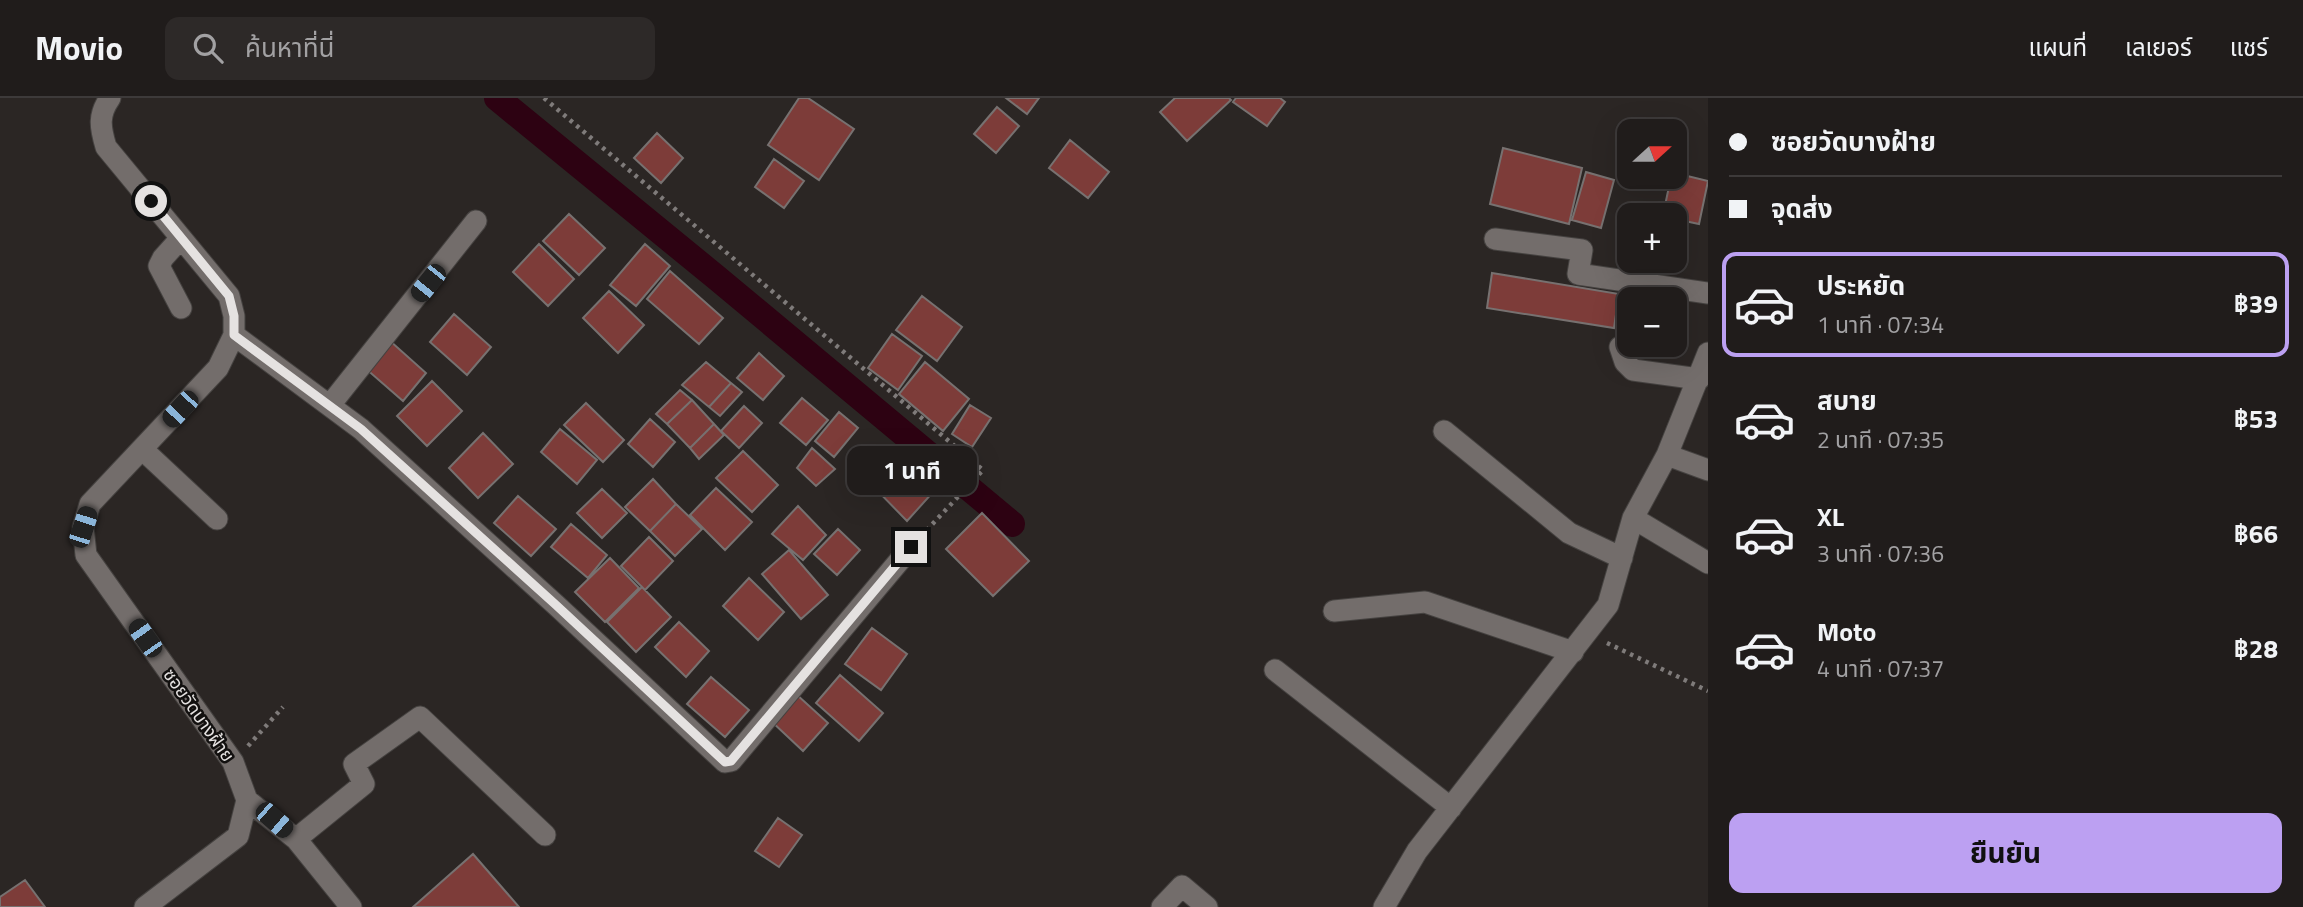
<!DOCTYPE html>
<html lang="th">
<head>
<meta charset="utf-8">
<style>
	:root { --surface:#201c1b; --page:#2d2928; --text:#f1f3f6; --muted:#a2a1a3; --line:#3d3a3a; --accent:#bca0f2 }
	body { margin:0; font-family:"Titillium Web","Noto Sans Thai",sans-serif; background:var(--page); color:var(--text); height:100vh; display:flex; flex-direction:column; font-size:26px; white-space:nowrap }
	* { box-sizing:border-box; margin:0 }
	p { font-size:23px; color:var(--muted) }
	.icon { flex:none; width:38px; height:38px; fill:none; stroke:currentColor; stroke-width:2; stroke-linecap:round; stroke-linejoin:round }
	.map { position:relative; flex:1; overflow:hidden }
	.side { display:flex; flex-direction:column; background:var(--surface); width:595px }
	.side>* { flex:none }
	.guide { display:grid; align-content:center; height:154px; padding:0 21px; background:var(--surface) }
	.needle { width:46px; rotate:69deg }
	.tools { position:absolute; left:1617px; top:21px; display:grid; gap:14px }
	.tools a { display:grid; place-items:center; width:70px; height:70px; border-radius:14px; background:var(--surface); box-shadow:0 7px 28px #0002,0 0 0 2px var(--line); font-size:35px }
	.end { position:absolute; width:32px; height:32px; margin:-16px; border:9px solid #e5e2e1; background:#111; box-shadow:0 0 0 4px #111 }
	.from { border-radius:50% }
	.bubble { position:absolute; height:49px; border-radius:14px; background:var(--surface); box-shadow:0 7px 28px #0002,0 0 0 2px var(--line); font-size:23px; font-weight:700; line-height:49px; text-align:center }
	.car { position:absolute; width:21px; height:42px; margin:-21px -10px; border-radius:9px; box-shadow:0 0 5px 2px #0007; background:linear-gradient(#222 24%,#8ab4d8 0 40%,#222 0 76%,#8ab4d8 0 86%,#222 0) }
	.guide b { display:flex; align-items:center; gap:24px; height:66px; font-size:26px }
	.guide b+b { border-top:2px solid var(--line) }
	.guide i { width:18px; height:18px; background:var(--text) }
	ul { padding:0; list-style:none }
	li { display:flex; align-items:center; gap:21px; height:105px; margin:0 14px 10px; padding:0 7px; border:4px solid transparent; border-radius:14px }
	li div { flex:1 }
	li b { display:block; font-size:26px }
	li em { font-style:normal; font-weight:700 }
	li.active { border-color:var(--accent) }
	li>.icon { width:63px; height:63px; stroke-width:1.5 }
	.action { display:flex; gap:14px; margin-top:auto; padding:14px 21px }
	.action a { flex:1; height:80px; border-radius:14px; background:var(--accent); color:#111; font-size:28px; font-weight:700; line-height:80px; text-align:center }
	header { display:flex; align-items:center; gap:42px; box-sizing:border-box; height:98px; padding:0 35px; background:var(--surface); border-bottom:2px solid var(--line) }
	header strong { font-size:33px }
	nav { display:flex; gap:38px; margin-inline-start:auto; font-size:24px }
	.search { width:490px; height:63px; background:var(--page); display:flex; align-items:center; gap:18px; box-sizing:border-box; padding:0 24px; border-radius:14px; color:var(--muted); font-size:26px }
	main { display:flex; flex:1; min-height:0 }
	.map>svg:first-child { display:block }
</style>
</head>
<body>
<header>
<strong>Movio</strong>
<div class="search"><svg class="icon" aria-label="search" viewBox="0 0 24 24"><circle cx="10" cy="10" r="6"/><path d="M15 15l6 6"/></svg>ค้นหาที่นี่</div>
<nav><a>แผนที่</a><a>เลเยอร์</a><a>แชร์</a></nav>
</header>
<main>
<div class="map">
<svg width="1708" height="809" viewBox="0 0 1708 809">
	<rect width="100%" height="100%" fill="#2b2624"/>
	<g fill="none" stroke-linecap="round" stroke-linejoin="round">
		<path stroke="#2d0212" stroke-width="26" d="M 497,0 L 717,180 L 1012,426"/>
	</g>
	<path fill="#7d3c39" stroke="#777170" stroke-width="2" d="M 799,0 L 808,0 L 854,31 L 819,82 L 768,47 Z
		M 1006,0 L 1039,0 L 1027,16 Z
		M 1175,0 L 1229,0 L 1231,2 L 1187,43 L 1160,14 Z
		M 1236,0 L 1280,0 L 1285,4 L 1267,28 L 1233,4 Z
		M 997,9 L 1019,28 L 996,55 L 974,36 Z
		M 657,35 L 683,60 L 661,85 L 634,60 Z
		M 1070,42 L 1109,74 L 1088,100 L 1049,70 Z
		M 1503,50 L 1582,70 L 1569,126 L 1490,106 Z
		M 774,61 L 804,83 L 784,110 L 755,89 Z
		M 1586,74 L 1614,82 L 1601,130 L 1572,122 Z
		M 1675,75 L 1708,83 L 1699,126 L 1675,121 L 1675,117 L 1663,117 L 1671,79 L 1675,79 Z
		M 569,116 L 605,150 L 579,177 L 543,143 Z
		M 539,146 L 574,181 L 548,208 L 513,174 Z
		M 645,146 L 670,168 L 636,208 L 610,187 Z
		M 670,173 L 723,220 L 699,246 L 647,201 Z
		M 1492,175 L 1619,196 L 1614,230 L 1487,210 Z
		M 609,193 L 644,227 L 618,255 L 583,220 Z
		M 922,198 L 962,229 L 937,263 L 896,232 Z
		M 454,216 L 491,249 L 467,277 L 430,244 Z
		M 892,236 L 922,258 L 898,292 L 868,270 Z
		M 389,242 L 426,275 L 403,303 L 365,270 Z
		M 759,255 L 784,278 L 763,302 L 737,280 Z
		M 706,264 L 731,285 L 709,309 L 682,287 Z
		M 925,264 L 969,301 L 943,333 L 899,296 Z
		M 432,283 L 462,313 L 427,348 L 397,318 Z
		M 731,285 L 742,294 L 720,318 L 709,309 Z
		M 680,292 L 692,302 L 667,326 L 656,316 Z
		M 802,300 L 828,322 L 806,347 L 780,325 Z
		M 692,302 L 714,326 L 690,350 L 667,326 Z
		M 586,305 L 624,342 L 603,364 L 564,327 Z
		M 970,307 L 991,320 L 972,349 L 952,336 Z
		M 744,308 L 762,325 L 739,350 L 721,333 Z
		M 839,314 L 858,330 L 834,359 L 815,343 Z
		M 650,321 L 675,344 L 653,369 L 628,346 Z
		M 714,326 L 724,337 L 699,361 L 690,350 Z
		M 560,331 L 597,362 L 577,386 L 541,354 Z
		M 483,335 L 513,366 L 478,400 L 449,370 Z
		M 812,350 L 835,371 L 816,388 L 797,370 Z
		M 743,353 L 778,387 L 752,414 L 716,380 Z
		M 894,356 L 934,393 L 907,423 L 868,383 Z
		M 653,381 L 676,406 L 650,433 L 625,409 Z
		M 716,390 L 752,424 L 725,452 L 690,417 Z
		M 602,391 L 627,415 L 602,440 L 577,415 Z
		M 518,398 L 556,431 L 531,458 L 494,425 Z
		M 676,406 L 702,431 L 675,458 L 650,433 Z
		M 798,408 L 826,437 L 803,462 L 772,436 Z
		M 982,415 L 1029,463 L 993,498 L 946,451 Z
		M 571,426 L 607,457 L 588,480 L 551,449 Z
		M 838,431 L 860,452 L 837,477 L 814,456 Z
		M 649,439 L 673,463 L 645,492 L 621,468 Z
		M 789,452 L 828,497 L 801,521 L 762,476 Z
		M 610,460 L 639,490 L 605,524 L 575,494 Z
		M 749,480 L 784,514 L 758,542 L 723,508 Z
		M 642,489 L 671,519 L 636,554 L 607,524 Z
		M 679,524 L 709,553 L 686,579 L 655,549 Z
		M 872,530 L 907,556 L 881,592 L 845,566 Z
		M 840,577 L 883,615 L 859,643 L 816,605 Z
		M 711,579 L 749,612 L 725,639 L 687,606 Z
		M 796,596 L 828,625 L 803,653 L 771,623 Z
		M 778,720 L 802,737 L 779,769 L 755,753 Z
		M 473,756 L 519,809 L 413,809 Z
		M 25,782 L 45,809 L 0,809 L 0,799 Z"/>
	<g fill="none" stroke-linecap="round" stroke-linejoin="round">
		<g stroke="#454240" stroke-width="23">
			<path id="minor" d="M 110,0 C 98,17 100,29 106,49 L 229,198 L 234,218 L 234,237 L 218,270 L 90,406 L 83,429 L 86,457 L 233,664 L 247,702 L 238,738 L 145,809
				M 181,140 L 163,160 L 159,168 L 181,210
				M 1495,141 L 1582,152 L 1578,176 L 1708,195
				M 234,237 L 361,331 L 556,507 L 725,664 L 731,663 L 911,449
				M 1620,249 L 1625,264 L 1633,272 L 1699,281
				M 330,307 L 476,123
				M 1444,333 L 1569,435 L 1622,460
				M 142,351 L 217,421
				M 1667,357 L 1708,372
				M 1633,420 L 1708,465
				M 1334,513 L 1425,504 L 1573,554
				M 1275,572 L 1451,710
				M 247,702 L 296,741 L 351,809
				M 296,741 L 364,686 L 354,666 L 420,619 L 545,737
				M 1162,809 L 1182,788 L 1207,809
				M 1384,809 L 1417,753 L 1608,507 L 1633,420 L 1667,357 L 1708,255"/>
		</g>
		<path stroke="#7f7b7a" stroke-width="4.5" stroke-dasharray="3.5 5" stroke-linecap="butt" d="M 544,0 L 983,372 L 925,434
			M 1607,545 L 1708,593
			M 248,648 L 283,609"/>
		<use href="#minor" stroke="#736d6b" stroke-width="21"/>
	</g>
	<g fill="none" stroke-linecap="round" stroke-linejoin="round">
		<path stroke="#e5e2e1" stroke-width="9" d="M 151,103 L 229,198 L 234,218 L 234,237 L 361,331 L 556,507 L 725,664 L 731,663 L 911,449"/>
	</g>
	<g text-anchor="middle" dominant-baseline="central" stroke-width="5" stroke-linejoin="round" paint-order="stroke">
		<g font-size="18" fill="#e5e2e1" stroke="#12100f">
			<text transform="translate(199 617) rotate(55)">ซอยวัดบางฝ้าย</text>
		</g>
	</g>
</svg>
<div class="tools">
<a><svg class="needle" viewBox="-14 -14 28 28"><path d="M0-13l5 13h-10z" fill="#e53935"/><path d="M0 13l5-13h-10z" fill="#a2a1a3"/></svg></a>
<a>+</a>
<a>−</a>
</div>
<i class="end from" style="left:151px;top:103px"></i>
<i class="end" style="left:911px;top:449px"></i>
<div class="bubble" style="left:847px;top:348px;width:130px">1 นาที</div>
<i class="car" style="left:428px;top:185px;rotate:219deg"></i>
<i class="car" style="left:180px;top:311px;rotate:223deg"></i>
<i class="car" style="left:83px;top:429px;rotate:18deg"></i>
<i class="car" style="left:145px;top:540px;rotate:325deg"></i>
<i class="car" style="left:274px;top:722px;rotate:131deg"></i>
</div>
<section class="side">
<div class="guide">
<b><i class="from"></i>ซอยวัดบางฝ้าย</b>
<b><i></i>จุดส่ง</b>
</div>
<ul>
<li class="active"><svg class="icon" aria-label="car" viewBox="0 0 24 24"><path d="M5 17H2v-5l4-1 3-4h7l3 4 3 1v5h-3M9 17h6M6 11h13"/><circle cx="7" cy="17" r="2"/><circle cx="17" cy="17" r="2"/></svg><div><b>ประหยัด</b><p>1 นาที · 07:34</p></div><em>฿39</em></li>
<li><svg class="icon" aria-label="car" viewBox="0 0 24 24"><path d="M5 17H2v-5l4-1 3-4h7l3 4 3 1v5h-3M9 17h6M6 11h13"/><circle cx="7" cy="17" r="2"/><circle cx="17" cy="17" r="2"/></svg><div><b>สบาย</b><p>2 นาที · 07:35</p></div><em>฿53</em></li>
<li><svg class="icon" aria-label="car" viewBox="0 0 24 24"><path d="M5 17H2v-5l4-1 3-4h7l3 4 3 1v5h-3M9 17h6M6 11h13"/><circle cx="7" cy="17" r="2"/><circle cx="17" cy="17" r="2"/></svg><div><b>XL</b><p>3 นาที · 07:36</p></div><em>฿66</em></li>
<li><svg class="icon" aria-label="car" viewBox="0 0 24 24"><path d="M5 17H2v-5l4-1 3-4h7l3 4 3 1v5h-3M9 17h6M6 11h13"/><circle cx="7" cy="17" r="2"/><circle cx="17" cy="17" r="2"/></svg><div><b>Moto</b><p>4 นาที · 07:37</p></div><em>฿28</em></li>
</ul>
<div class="action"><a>ยืนยัน</a></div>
</section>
</main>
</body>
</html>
